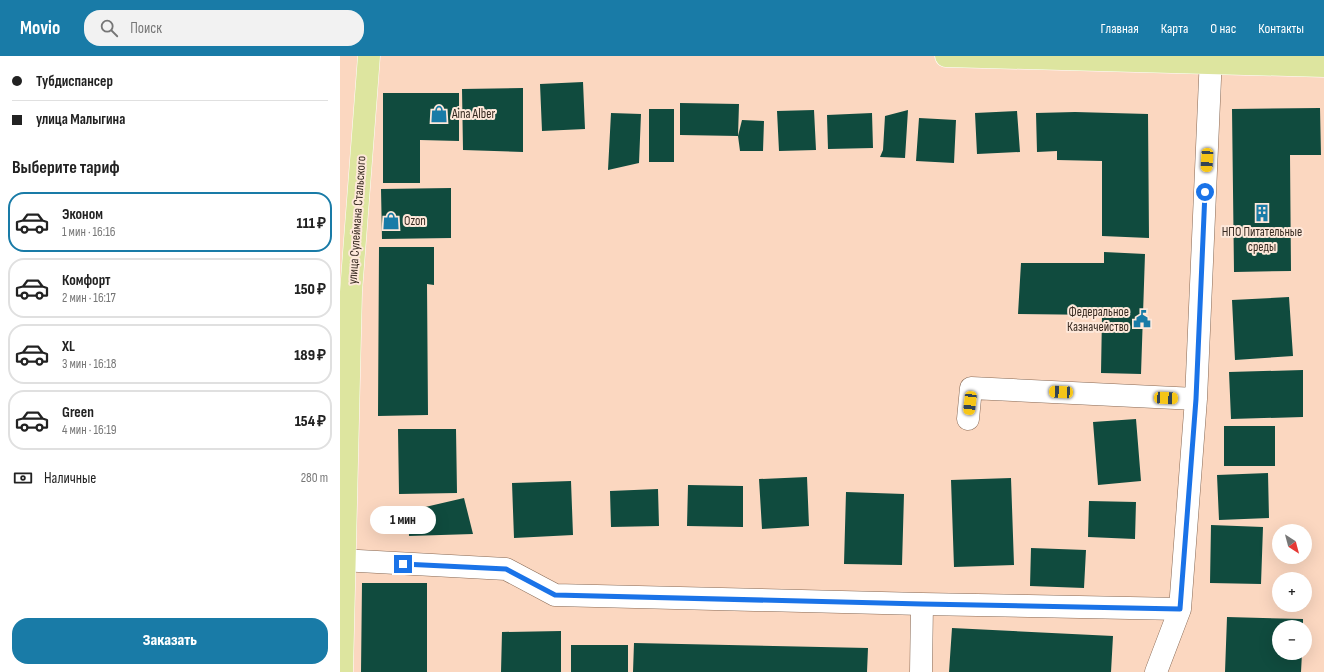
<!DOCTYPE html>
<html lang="ru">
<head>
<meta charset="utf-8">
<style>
	:root { --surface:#fff; --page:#f2f2f2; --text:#222; --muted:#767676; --line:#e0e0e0; --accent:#197ba7 }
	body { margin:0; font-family:"Sofia Sans Condensed",sans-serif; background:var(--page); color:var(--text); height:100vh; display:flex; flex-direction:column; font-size:15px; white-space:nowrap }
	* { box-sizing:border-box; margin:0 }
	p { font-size:13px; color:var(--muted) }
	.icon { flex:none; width:22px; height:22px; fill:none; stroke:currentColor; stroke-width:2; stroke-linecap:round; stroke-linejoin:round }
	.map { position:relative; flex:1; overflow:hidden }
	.sheet { display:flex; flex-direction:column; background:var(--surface); width:340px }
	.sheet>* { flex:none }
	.guide { display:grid; align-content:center; height:88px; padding:0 12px; background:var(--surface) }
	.needle { width:26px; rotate:144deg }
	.controls { position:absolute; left:932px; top:468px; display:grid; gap:8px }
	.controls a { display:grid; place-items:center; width:40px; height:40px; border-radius:50%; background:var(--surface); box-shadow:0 4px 16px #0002; font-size:20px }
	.end { position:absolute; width:18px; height:18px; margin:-9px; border:5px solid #1a73e8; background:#fff; box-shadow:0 0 0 2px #fff }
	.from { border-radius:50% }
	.bubble { position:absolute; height:28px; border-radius:14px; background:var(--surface); box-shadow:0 4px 16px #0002; font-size:13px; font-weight:800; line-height:28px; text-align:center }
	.car { position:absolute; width:12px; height:24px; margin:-12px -6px; border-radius:5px; box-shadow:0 0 3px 1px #0007; background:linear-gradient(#f5c518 24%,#345 0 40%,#f5c518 0 76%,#345 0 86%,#f5c518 0) }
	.guide b { display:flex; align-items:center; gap:14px; height:38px; font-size:15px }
	.guide b+b { border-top:1px solid var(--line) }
	.guide i { width:10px; height:10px; background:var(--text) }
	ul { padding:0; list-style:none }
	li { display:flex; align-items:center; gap:12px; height:60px; margin:0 8px 6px; padding:0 4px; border:2px solid var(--line); border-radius:16px }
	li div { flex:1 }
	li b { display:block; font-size:15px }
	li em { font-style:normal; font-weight:800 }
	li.active { border-color:var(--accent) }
	li>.icon { width:36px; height:36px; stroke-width:1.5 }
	h2 { padding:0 12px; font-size:18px; line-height:48px }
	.pay { display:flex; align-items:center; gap:10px; height:44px; padding:0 12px; font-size:15px }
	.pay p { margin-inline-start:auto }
	.action { display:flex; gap:8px; margin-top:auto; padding:8px 12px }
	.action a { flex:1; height:46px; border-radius:16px; background:var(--accent); color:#fff; font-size:16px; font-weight:800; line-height:46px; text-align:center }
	header { display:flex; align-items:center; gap:24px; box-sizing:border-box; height:56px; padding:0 20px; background:var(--accent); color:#fff }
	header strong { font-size:19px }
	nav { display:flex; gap:22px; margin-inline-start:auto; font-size:14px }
	.search { width:280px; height:36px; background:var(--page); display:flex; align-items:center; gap:10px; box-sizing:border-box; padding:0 14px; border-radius:16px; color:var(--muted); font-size:15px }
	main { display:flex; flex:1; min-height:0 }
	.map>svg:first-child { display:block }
</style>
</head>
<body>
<header>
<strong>Movio</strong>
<div class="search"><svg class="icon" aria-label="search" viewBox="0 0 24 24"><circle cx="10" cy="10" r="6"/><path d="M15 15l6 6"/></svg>Поиск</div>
<nav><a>Главная</a><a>Карта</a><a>О нас</a><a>Контакты</a></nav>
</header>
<main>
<section class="sheet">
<div class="guide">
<b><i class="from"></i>Тубдиспансер</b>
<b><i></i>улица Малыгина</b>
</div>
<h2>Выберите тариф</h2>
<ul>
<li class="active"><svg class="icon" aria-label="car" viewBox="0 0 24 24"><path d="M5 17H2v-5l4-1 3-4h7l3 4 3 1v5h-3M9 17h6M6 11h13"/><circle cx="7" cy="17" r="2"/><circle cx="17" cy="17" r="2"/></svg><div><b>Эконом</b><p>1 мин · 16:16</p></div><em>111 ₽</em></li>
<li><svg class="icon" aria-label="car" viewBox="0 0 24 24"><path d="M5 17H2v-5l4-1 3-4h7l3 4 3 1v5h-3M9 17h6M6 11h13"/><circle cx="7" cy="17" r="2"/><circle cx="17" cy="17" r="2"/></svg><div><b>Комфорт</b><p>2 мин · 16:17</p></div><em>150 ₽</em></li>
<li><svg class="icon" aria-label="car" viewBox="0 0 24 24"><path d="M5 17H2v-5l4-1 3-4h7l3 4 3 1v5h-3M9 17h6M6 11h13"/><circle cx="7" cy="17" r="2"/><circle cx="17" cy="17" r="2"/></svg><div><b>XL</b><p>3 мин · 16:18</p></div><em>189 ₽</em></li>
<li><svg class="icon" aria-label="car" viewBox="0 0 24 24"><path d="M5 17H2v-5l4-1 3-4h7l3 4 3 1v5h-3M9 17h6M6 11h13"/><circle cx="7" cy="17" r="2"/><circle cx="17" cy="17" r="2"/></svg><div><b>Green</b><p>4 мин · 16:19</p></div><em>154 ₽</em></li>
</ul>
<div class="pay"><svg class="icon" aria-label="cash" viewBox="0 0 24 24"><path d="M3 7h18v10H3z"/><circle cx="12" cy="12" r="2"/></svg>Наличные<p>280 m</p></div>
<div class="action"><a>Заказать</a></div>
</section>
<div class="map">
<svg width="984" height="616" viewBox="0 0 984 616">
	<rect width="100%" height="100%" fill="#fbd7c0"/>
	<path fill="#104b3e" d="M 243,26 L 245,73 L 202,75 L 200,28 Z
		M 183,32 L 183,96 L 123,94 L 122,33 Z
		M 43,37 L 119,37 L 119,85 L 80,84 L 80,127 L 43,127 Z
		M 340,47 L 399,48 L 398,80 L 340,79 Z
		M 980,52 L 981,99 L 950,99 L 951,215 L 894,216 L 892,53 Z
		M 309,53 L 334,53 L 334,106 L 309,106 Z
		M 474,54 L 476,94 L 439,95 L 437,55 Z
		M 568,54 L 565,102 L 540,101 L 543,94 L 545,60 Z
		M 677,55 L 680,96 L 637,98 L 635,57 Z
		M 735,56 L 808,58 L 809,182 L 762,180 L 762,105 L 717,104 L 717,95 L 697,96 L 696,57 Z
		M 271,57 L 301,58 L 299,107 L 268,114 Z
		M 532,57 L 533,92 L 488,93 L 487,59 Z
		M 579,62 L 616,64 L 614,107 L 576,105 Z
		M 402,64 L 424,65 L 423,95 L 400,95 L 398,80 Z
		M 111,132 L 111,182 L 42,183 L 41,133 Z
		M 39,191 L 94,191 L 94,229 L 87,228 L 88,359 L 38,360 Z
		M 764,196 L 805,198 L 801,318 L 761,317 L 762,259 L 678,258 L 681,207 L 764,207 Z
		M 949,241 L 953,300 L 895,304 L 892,244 Z
		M 963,314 L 963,361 L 891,363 L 889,316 Z
		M 796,363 L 801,425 L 758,429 L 753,366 Z
		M 884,370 L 935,370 L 935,410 L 884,410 Z
		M 58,373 L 116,373 L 117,437 L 59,438 Z
		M 928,417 L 929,462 L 879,464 L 877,419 Z
		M 467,421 L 469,470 L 422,473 L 419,423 Z
		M 671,422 L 674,509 L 614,511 L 611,424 Z
		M 231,425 L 233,479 L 174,482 L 172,427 Z
		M 348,429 L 403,430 L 403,471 L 347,470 Z
		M 318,433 L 319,470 L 271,471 L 270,435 Z
		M 506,436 L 564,438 L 562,509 L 504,508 Z
		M 124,442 L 133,478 L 69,480 L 68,455 Z
		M 749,445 L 796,446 L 795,483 L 748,481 Z
		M 871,469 L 923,471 L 921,528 L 870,527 Z
		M 691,492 L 746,494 L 744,532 L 690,530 Z
		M 22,527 L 87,527 L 87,616 L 21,616 Z
		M 887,561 L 963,563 L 963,571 L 939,571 L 939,597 L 962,597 L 961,616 L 885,616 Z
		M 612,572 L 773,580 L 771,616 L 609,616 Z
		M 221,575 L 221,616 L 161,616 L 162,576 Z
		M 294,587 L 528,592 L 527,616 L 293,616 Z
		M 231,589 L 288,589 L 288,616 L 231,616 Z"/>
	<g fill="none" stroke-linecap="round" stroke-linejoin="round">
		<g stroke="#876853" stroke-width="23">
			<path id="minor" d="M 628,363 L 631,332 L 856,343
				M 0,504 L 166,513 L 215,539 L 582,548 L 840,553
				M 581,616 L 582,548
				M 816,616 L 840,553 L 856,343 L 871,0"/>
		</g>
		<g stroke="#fff" stroke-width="23">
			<path id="major" d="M 606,0 L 984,10
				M 2,616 L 11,236 L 29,0"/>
		</g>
		<use href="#minor" stroke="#fff" stroke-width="22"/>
		<use href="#major" stroke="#dde59f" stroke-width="22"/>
	</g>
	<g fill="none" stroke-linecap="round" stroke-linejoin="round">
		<path stroke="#1a73e8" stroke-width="5" d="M 63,508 L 166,513 L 215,539 L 582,548 L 840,553 L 856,343 L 865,136"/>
	</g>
	<defs>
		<g id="shop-bare" transform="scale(1.38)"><path d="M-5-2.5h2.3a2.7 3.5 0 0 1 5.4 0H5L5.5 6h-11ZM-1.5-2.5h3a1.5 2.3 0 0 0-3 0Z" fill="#197ba7" stroke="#fee8da" stroke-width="2.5" paint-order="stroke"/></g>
		<g id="building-bare" transform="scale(1.38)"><path d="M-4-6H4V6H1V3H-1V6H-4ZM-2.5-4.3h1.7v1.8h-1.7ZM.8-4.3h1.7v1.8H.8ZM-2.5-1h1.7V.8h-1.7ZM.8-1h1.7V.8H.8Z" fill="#197ba7" stroke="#fee8da" stroke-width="2.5" paint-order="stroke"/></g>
		<g id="civic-bare" transform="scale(1.38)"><path d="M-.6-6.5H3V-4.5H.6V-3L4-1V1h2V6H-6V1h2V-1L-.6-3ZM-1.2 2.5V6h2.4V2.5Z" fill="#197ba7" stroke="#fee8da" stroke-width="2.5" paint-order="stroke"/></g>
	</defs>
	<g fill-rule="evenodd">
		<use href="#shop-bare" x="99" y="58"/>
		<use href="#building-bare" x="922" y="157"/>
		<use href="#shop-bare" x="51" y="165"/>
		<use href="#civic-bare" x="802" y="263"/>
	</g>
	<g text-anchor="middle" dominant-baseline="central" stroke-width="4" stroke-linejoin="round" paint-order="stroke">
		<g font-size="13" fill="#362920" stroke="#fee8da" text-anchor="start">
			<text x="112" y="58">Aina Alber</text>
			<text x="64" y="165">Ozon</text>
			<text x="922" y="176" text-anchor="middle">НПО Питательные<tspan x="922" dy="15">среды</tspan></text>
			<text x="789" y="256" text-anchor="end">Федеральное<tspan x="789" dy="15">Казначейство</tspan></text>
		</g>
		<g font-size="13" fill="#362920" stroke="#fee8da">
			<text transform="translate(17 164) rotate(-86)">улица Сулеймана Стальского</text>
		</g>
	</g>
</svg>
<div class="controls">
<a><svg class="needle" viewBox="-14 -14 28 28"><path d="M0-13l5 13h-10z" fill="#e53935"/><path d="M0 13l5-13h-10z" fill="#767676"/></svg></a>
<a>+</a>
<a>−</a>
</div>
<i class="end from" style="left:865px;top:136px"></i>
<i class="end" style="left:63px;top:508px"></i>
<div class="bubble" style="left:30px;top:450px;width:66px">1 мин</div>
<i class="car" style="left:867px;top:104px;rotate:183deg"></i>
<i class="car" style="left:721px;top:336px;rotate:273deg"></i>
<i class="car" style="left:826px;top:342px;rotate:93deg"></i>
<i class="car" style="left:630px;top:347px;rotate:187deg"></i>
</div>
</main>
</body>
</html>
